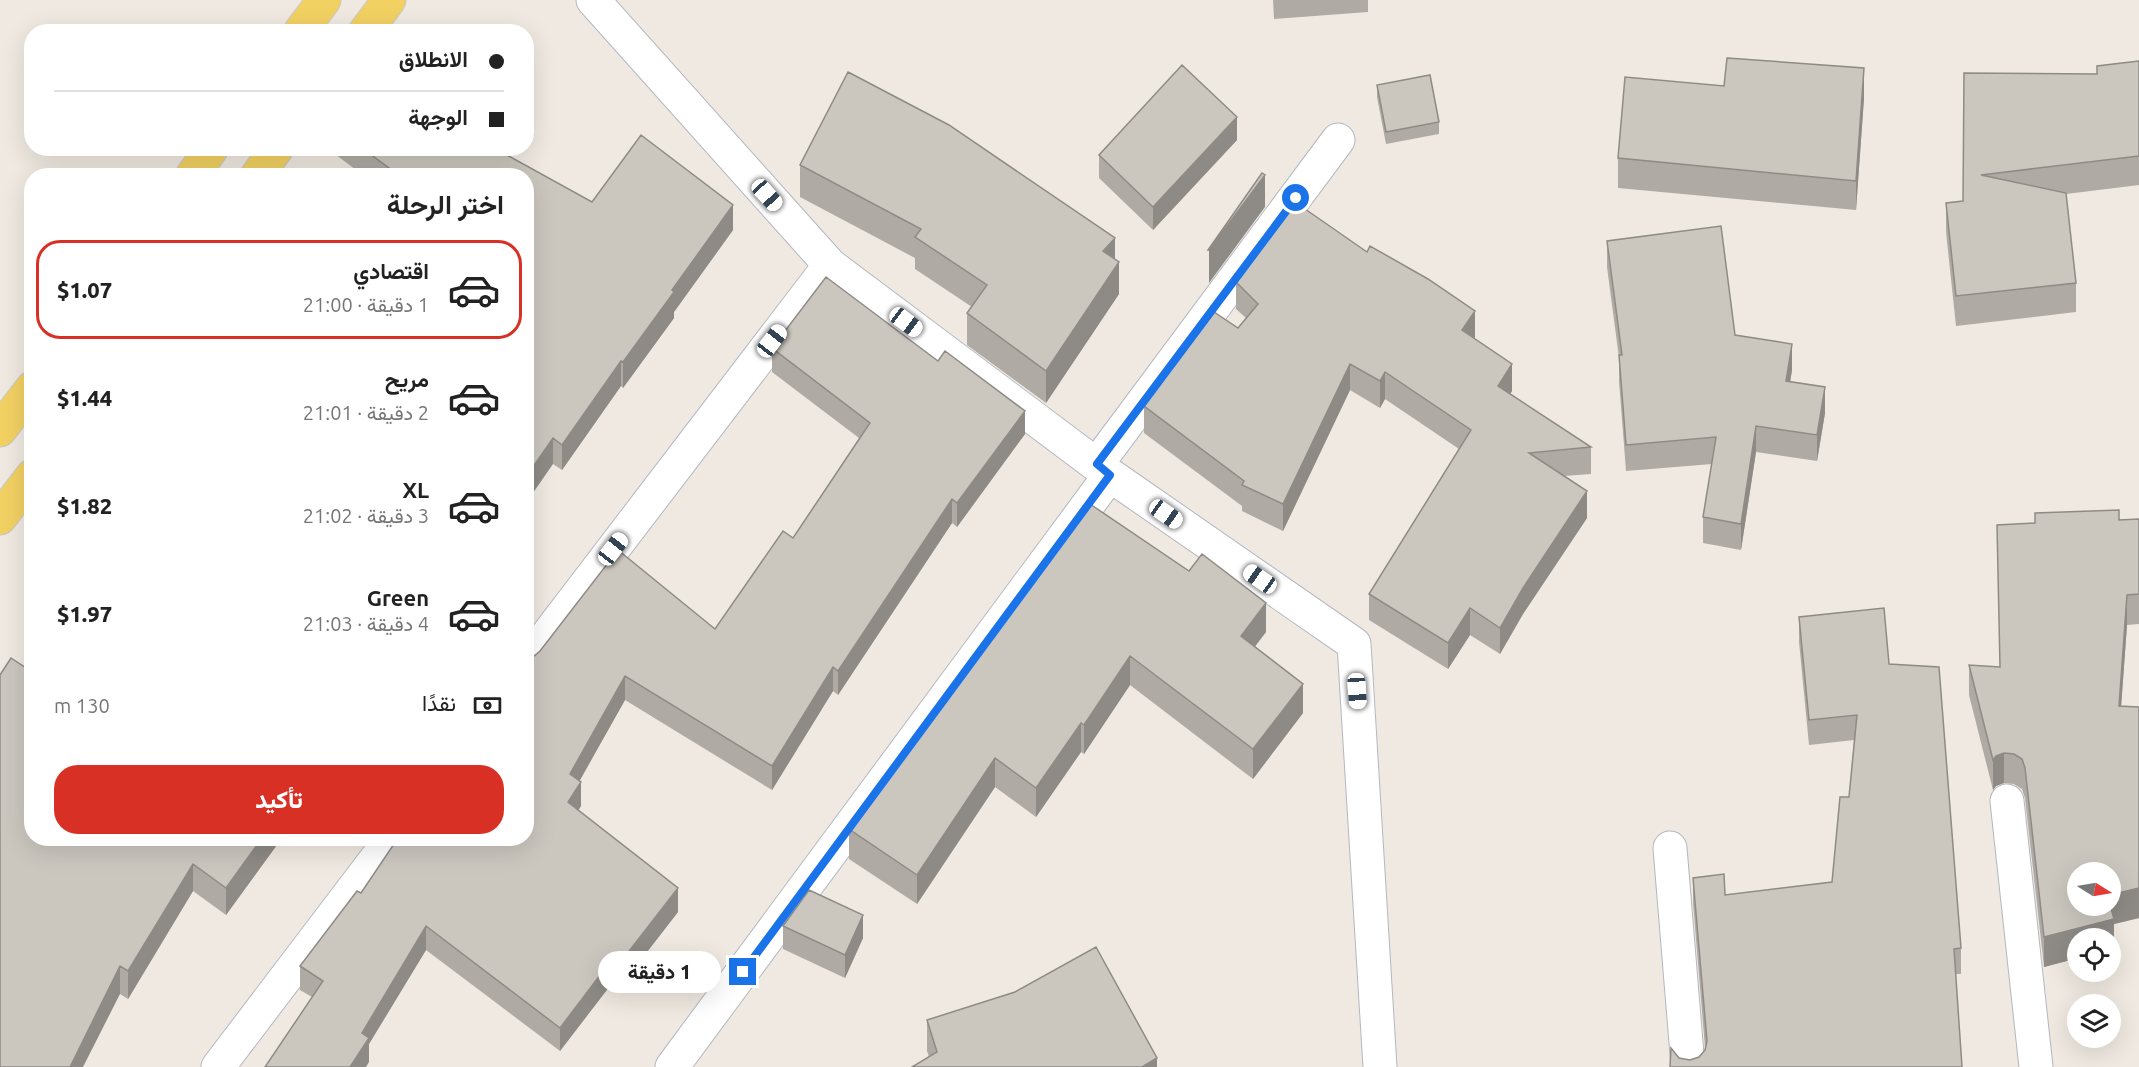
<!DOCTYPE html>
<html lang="ar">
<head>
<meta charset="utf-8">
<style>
	:root { --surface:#fff; --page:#f6f6f6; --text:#222; --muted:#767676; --line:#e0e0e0; --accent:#d93025 }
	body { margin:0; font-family:Ubuntu,Vazirmatn,sans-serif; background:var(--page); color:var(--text); direction:rtl; height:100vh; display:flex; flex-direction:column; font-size:22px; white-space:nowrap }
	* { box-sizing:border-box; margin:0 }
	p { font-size:20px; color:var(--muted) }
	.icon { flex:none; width:33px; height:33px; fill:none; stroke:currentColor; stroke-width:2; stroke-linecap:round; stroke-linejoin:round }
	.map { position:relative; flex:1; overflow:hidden; direction:ltr }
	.side { position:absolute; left:24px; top:168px; width:510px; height:678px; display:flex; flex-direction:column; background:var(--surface); border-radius:24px; box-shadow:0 6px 24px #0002; direction:rtl }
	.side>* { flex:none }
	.hud { position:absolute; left:24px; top:24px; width:510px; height:132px; border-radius:24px; box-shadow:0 6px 24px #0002; direction:rtl; display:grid; align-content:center; height:132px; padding:0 30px; background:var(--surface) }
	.needle { width:39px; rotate:101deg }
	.tools { position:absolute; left:2067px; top:862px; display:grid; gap:12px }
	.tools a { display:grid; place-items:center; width:54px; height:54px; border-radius:50%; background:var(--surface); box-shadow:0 6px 24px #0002; font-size:30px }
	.end { position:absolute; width:27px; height:27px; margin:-14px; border:8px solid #1a73e8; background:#fff; box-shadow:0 0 0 3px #fff }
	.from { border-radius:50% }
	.bubble { position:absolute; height:42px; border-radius:21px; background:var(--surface); box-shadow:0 6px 24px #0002; font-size:20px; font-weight:800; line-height:42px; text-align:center; direction:rtl }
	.car { position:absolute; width:18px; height:36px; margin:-18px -9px; border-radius:8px; box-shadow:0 0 4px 2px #0007; background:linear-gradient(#fff 24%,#345 0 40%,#fff 0 76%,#345 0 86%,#fff 0) }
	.hud b { display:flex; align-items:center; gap:21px; height:57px; font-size:22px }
	.hud b+b { border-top:2px solid var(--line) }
	.hud i { width:15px; height:15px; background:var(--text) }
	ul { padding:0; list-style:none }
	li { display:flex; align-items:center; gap:18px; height:99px; margin:0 12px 9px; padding:0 18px; border:3px solid transparent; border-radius:24px }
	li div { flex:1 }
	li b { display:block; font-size:22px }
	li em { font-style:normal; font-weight:800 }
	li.active { border-color:var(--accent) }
	li>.icon { width:54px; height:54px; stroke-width:1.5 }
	h2 { padding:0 30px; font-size:27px; line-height:72px }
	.pay { display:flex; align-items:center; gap:15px; height:66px; padding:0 30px; font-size:22px }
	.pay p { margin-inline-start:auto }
	.action { display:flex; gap:12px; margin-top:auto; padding:12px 30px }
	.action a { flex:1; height:69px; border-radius:24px; background:var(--accent); color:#fff; font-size:24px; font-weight:800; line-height:69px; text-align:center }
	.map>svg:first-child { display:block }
</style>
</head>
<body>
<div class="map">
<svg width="2139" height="1067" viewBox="0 0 2139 1067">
	<rect width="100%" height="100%" fill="#efe9e1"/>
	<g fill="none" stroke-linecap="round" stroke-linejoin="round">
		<g stroke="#b4b7c1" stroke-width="35">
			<path id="street" d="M 593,0 L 830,265 L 1110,475 L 1354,644 L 1380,1067
				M 1097,464 L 1338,140
				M 526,663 L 830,265
				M 2007,801 L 2036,1067
				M 1670,848 L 1688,1067
				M 218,1067 L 392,838
				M 672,1067 L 1110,475"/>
		</g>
		<g stroke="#c9c9c9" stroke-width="35">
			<path id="primary" d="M 300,32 L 324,0
				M 365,32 L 389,0
				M 192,176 L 212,148
				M 257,176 L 277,148
				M 0,430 L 32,388
				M 0,518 L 32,476"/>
		</g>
		<use href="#street" stroke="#fff" stroke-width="33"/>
		<use href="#primary" stroke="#f2d163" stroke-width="33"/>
	</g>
	<path fill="#afaba4" d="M 1273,0 L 1368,0 L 1368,12 L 1274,19 Z
		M 2139,61 L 2139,185 L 2066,194 L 2076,283 L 2076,312 L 1956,326 L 1946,232 L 1946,203 L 1963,201 L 1964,73 L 2097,74 L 2097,66 Z
		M 1377,85 L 1439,122 L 1439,134 L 1386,144 L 1377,97 Z
		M 1864,98 L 1856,210 L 1618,188 L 1618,158 Z
		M 1237,140 L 1153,230 L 1099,178 L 1099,155 Z
		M 327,148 L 494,148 L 592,202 L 733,230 L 674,312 L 674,318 L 623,388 L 621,386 L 562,470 L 553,464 L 526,176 L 364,176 Z
		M 800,165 L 1115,259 L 1119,294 L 1046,403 L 967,345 L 967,313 L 972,307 L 915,269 L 915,258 L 800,197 Z
		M 1607,241 L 1735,335 L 1792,370 L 1790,382 L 1825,413 L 1817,461 L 1756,452 L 1741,550 L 1703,543 L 1703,517 L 1712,464 L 1626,471 L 1619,381 L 1619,358 L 1607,267 Z
		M 1236,282 L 1475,337 L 1474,339 L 1512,391 L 1510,394 L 1591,447 L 1591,474 L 1564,476 L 1587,518 L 1523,614 L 1500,654 L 1470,635 L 1448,669 L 1369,620 L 1369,594 L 1459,449 L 1385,399 L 1380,408 L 1350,390 L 1283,531 L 1242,511 L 1242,506 L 1144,433 L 1144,406 L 1238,328 L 1246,318 L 1236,309 Z
		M 772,348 L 1025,434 L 957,527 L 952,523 L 838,695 L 833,691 L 772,790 L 625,700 L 579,781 L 581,806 L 578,810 L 678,912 L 623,983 L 616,978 L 560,1051 L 426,950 L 369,1044 L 369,1062 L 312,997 L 300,990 L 300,966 L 361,893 L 526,657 L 715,629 L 793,538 L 859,438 L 772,372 Z
		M 1090,504 L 1266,632 L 1255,646 L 1303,713 L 1253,779 L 1130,685 L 1084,754 L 1081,752 L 1036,817 L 995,787 L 917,904 L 849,859 L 849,829 Z
		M 2139,519 L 2139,624 L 2127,625 L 2121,706 L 2139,707 L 2139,918 L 2114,924 L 2114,949 L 2110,950 L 2110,939 L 2078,939 L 2078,958 L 2044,967 L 2025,798 L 2022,789 L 2014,784 L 2004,783 L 1996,786 L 1993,790 L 1969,695 L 1969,665 L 2000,667 L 1997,525 Z
		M 1799,617 L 1889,664 L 1961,948 L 1961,974 L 1956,974 L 1670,1067 L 1679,1058 L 1690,1060 L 1699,1057 L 1705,1050 L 1705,1048 L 1693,903 L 1693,878 L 1725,895 L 1832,882 L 1849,797 L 1854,740 L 1809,745 L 1799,642 Z
		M 32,838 L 282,838 L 226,915 L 193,891 L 128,999 L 120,994 Z
		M 783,926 L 863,938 L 845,978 L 783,949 Z
		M 927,1020 L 1157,1067 L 929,1057 L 927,1051 Z"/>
	<path fill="#8e8b86" d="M 1864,68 L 1864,98 L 1856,210 L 1856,181 Z
		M 1237,117 L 1237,140 L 1153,230 L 1153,207 Z
		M 1265,175 L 1265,207 L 1209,283 L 1209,250 Z
		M 733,205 L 733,230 L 674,312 L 674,318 L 623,388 L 623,362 L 672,290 Z
		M 1115,238 L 1115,268 L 1119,262 L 1119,294 L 1046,403 L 1046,371 L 1103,251 Z
		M 1475,311 L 1475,337 L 1462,357 L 1462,330 Z
		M 1792,344 L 1792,370 L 1786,407 L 1786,381 Z
		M 621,361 L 621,386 L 562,470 L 562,445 Z
		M 1350,364 L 1350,390 L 1283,531 L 1283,504 Z
		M 1512,364 L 1512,391 L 1498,412 L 1498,386 Z
		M 1385,372 L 1385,399 L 1380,408 L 1380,381 Z
		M 1825,387 L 1825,413 L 1817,461 L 1817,435 Z
		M 1025,411 L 1025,434 L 957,527 L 957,503 Z
		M 1756,426 L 1756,452 L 1741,550 L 1741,524 Z
		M 553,438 L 553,464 L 526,503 L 526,477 Z
		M 1587,491 L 1587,518 L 1523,614 L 1500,654 L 1500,628 L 1523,588 Z
		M 952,499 L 952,523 L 838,695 L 838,671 Z
		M 2127,595 L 2127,625 L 2119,736 L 2119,706 Z
		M 1266,603 L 1266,632 L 1241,665 L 1241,636 Z
		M 1470,608 L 1470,635 L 1448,669 L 1448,643 Z
		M 1130,656 L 1130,685 L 1084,754 L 1084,725 Z
		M 833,667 L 833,691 L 772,790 L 772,766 Z
		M 625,676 L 625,700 L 570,798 L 570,774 Z
		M 1303,684 L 1303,713 L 1253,779 L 1253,749 Z
		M 1081,723 L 1081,752 L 1036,817 L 1036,788 Z
		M 2004,753 L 2004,783 L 1996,786 L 1993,790 L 1993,760 L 1996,756 Z
		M 995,758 L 995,787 L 917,904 L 917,875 Z
		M 581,782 L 581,806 L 568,826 L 568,802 Z
		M 262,838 L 282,838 L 226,915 L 226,888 Z
		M 193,864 L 193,891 L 128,999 L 128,971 Z
		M 678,888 L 678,912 L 623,983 L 623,959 Z
		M 2139,888 L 2139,918 L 2114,924 L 2114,949 L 2110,950 L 2110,939 L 2078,939 L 2078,958 L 2044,967 L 2044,937 L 2110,906 L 2110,895 Z
		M 863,915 L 863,938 L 845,978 L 845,955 Z
		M 426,926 L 426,950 L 369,1044 L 369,1062 L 366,1067 L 350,1067 L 362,1033 Z
		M 616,954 L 616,978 L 560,1051 L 560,1028 Z
		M 120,966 L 120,994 L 83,1067 L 70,1067 Z
		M 1157,1058 L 1157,1067 L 1142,1067 Z"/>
	<path fill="#cbc7bf" stroke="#8e8b86" stroke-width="1.5" d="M 1727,58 L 1864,68 L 1856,181 L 1618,158 L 1625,77 L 1724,86 Z
		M 2139,61 L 2139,156 L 1981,175 L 2066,193 L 2076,283 L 1956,296 L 1946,203 L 1963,201 L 1964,73 L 2097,74 L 2097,66 Z
		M 1182,65 L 1237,117 L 1153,207 L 1099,155 Z
		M 848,72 L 949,125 L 1115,238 L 1103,251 L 1119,262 L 1046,371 L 967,313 L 987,285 L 915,237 L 921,229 L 800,165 Z
		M 1430,75 L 1439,122 L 1386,132 L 1377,85 Z
		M 641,135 L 733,205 L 672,290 L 674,292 L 623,362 L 621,361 L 562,445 L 553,438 L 526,477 L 526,176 L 400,176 L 362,148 L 494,148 L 592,202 Z
		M 1262,173 L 1265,175 L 1209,250 L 1208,250 Z
		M 1295,202 L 1367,252 L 1370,246 L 1428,279 L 1475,311 L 1462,330 L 1512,364 L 1498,386 L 1591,447 L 1529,453 L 1587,491 L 1523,588 L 1500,628 L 1470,608 L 1448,643 L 1369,594 L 1471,430 L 1385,372 L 1380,381 L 1350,364 L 1283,504 L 1242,485 L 1244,481 L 1144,406 L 1214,312 L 1238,328 L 1258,304 L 1236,282 Z
		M 1721,226 L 1735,335 L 1792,344 L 1786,381 L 1825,387 L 1817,435 L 1756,426 L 1741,524 L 1703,517 L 1716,437 L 1626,445 L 1619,355 L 1622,355 L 1607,241 Z
		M 826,277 L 938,361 L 945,351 L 1025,411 L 957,503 L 952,499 L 838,671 L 833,667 L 772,766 L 625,676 L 570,774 L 581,782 L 568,802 L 678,888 L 623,959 L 616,954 L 560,1028 L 426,926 L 362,1033 L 369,1038 L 350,1067 L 265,1067 L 323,981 L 300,966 L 357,891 L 361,893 L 398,838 L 526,838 L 526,657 L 533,657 L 540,651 L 618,550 L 715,629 L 783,531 L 793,538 L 870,423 L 772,348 Z
		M 1090,504 L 1189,571 L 1202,554 L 1266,603 L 1241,636 L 1303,684 L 1253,749 L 1130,656 L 1084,725 L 1081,723 L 1036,788 L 995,758 L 917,875 L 849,829 Z
		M 2119,510 L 2119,520 L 2139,519 L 2139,594 L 2127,595 L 2119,706 L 2139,707 L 2139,888 L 2110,895 L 2110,873 L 2078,873 L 2078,906 L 2110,905 L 2114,919 L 2044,937 L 2025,768 L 2022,759 L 2014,754 L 2004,753 L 1996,756 L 1993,760 L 1969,665 L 2000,667 L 1997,525 L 2035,523 L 2035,513 Z
		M 1884,608 L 1889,664 L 1939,667 L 1961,948 L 1954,949 L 1962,1067 L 1670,1067 L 1671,1048 L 1679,1058 L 1690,1060 L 1699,1057 L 1705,1050 L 1707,1041 L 1693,878 L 1724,874 L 1725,895 L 1832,882 L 1840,797 L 1849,797 L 1857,715 L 1809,720 L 1799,617 Z
		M 11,658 L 32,672 L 32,838 L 262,838 L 226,888 L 193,864 L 128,971 L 120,966 L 70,1067 L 0,1067 L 0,675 Z
		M 809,890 L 863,915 L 845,955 L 783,926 Z
		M 1096,947 L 1157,1058 L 1142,1067 L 912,1067 L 937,1052 L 927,1020 L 1015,992 Z"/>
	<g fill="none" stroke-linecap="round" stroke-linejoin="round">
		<path stroke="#1a73e8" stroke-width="8" d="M 743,972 L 1110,475 L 1097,464 L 1296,198"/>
	</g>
</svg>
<div class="tools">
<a><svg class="needle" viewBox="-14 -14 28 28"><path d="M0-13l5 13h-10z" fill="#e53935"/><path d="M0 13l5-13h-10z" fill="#767676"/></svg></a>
<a><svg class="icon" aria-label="locate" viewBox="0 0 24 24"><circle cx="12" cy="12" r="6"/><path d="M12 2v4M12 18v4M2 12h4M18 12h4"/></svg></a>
<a><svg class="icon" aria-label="layers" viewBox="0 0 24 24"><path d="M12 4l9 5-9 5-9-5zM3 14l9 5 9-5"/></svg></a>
</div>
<i class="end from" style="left:1296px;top:198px"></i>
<i class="end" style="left:743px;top:972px"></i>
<div class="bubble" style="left:598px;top:951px;width:123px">1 دقيقة</div>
<i class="car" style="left:767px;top:195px;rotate:138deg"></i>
<i class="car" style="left:906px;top:322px;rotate:127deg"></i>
<i class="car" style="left:772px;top:341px;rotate:38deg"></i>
<i class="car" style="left:1166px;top:514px;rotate:125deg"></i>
<i class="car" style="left:613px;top:549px;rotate:38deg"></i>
<i class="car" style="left:1260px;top:579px;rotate:305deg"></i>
<i class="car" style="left:1357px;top:691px;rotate:176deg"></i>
<div class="hud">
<b><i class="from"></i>الانطلاق</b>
<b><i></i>الوجهة</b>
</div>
<section class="side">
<h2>اختر الرحلة</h2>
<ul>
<li class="active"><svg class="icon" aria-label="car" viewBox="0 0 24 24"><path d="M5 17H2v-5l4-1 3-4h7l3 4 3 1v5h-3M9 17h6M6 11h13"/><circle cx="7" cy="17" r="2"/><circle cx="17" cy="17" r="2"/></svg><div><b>اقتصادي</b><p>1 دقيقة · 21:00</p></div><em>$1.07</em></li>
<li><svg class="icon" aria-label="car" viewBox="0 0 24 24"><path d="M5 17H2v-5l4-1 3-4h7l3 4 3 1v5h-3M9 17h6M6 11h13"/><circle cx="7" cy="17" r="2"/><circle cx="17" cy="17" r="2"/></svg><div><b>مريح</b><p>2 دقيقة · 21:01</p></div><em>$1.44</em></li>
<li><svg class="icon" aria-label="car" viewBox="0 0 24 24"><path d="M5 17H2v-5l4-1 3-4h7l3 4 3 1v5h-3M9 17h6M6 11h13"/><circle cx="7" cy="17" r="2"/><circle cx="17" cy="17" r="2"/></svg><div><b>XL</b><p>3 دقيقة · 21:02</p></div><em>$1.82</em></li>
<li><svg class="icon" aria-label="car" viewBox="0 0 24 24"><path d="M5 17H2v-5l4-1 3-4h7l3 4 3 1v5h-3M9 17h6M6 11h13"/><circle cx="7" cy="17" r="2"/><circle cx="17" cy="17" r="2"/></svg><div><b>Green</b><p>4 دقيقة · 21:03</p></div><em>$1.97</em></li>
</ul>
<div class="pay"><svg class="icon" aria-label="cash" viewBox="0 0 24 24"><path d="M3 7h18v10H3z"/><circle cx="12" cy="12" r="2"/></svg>نقدًا<p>130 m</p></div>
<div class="action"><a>تأكيد</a></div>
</section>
</div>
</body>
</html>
